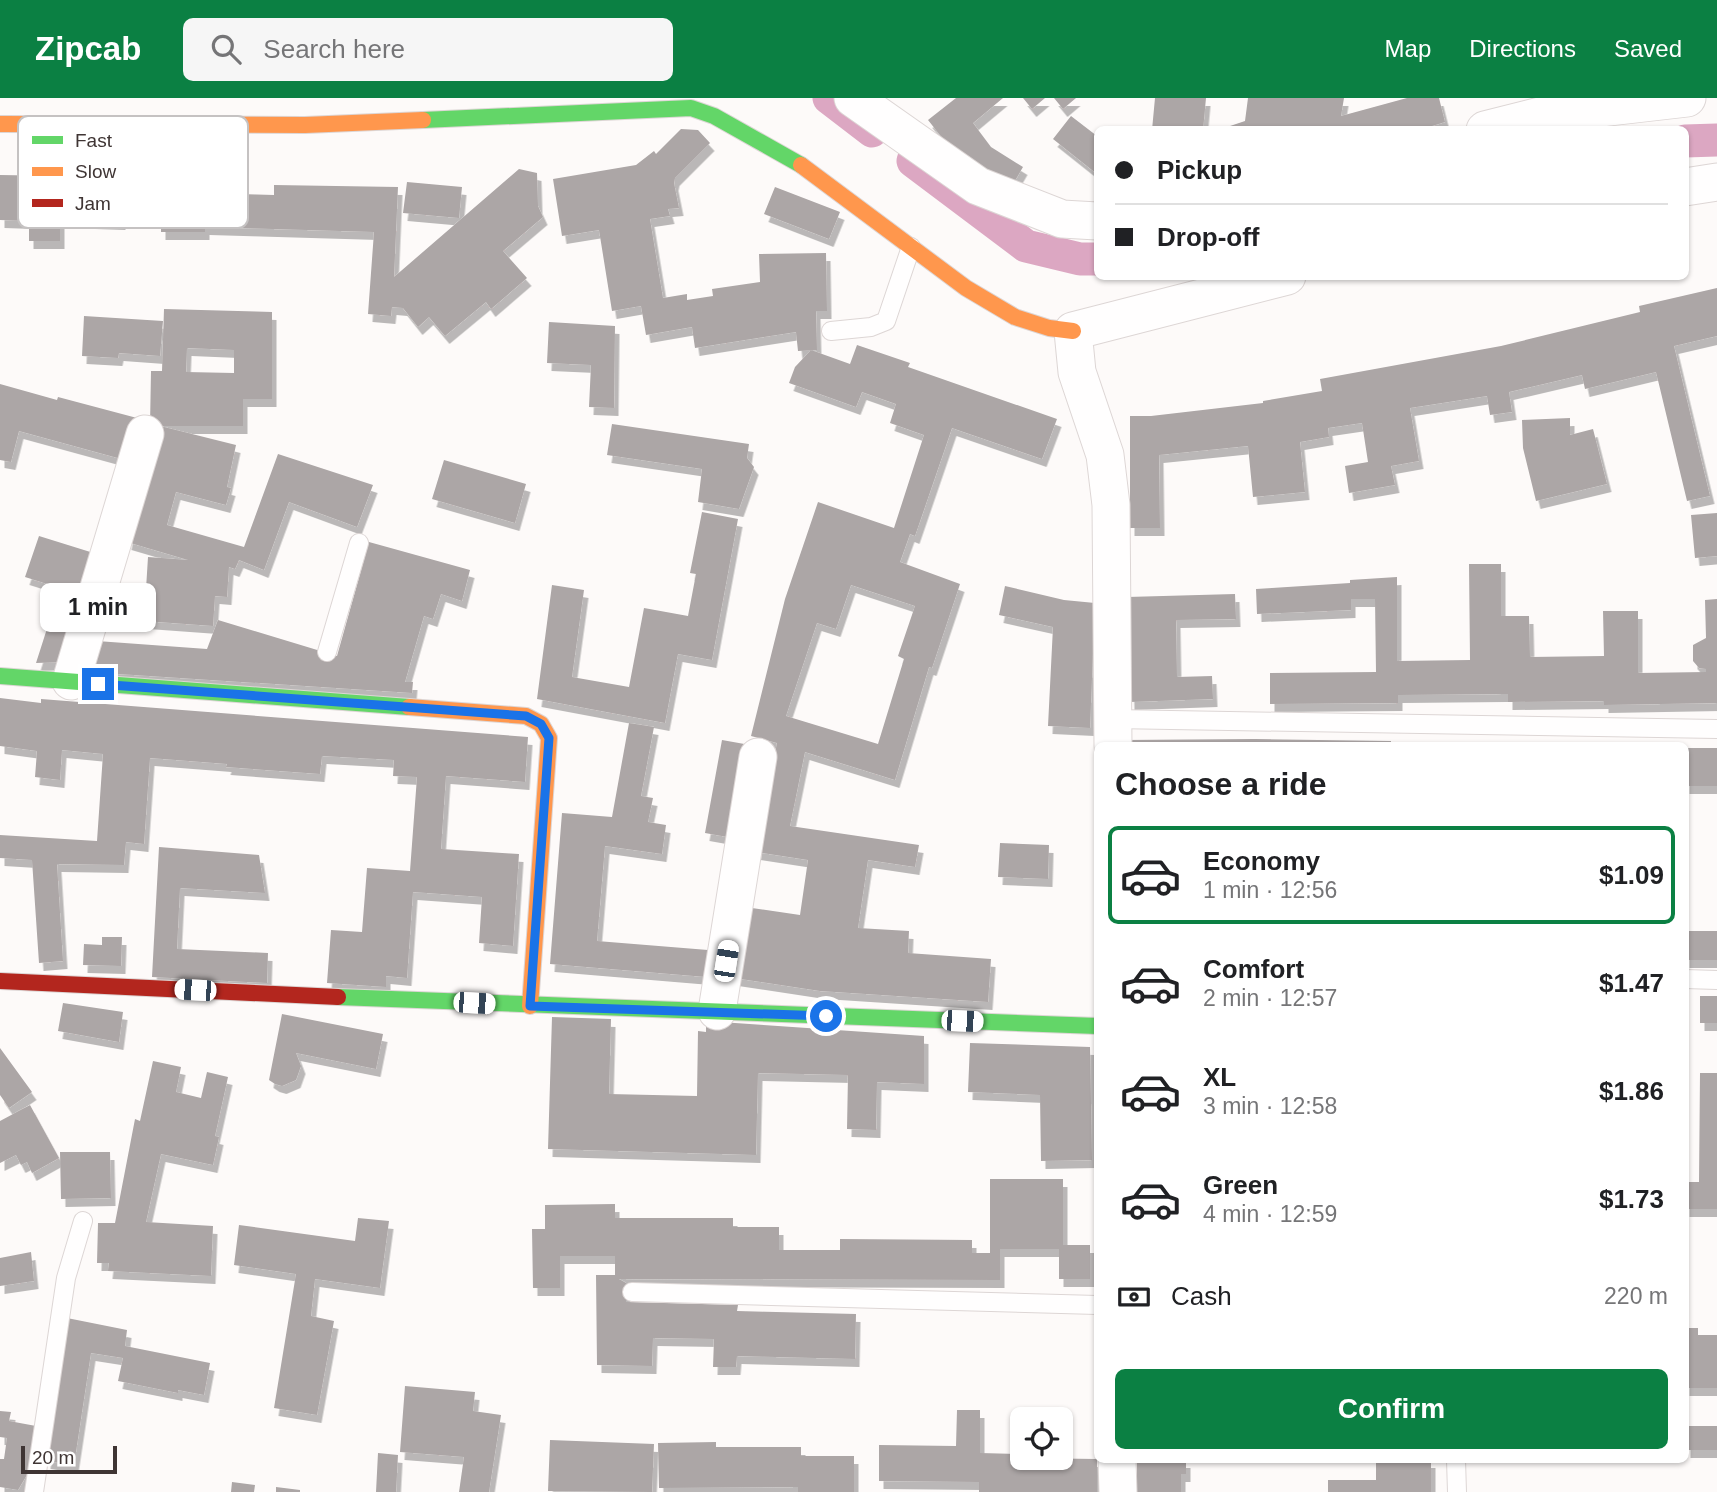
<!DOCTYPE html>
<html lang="en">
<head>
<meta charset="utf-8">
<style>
	:root { --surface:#fff; --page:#f6f6f6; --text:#202124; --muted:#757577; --line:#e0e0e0; --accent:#0b8043 }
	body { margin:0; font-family:Helvetica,sans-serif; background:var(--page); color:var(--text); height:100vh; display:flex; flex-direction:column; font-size:26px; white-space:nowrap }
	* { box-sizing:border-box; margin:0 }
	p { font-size:23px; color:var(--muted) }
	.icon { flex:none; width:38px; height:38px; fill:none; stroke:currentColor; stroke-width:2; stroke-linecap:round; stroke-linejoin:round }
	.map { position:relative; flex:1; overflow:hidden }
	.drawer { position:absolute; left:1094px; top:644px; width:595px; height:721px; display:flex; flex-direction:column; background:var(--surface); border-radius:10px; box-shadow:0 2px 5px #0004 }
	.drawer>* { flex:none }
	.guide { position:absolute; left:1094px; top:28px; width:595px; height:154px; border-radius:10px; box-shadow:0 2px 5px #0004; display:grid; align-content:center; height:154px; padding:0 21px; background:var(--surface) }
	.buttons { position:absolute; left:1010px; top:1309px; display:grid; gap:14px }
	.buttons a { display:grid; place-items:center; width:63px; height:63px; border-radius:10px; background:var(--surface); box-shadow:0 2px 5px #0004; font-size:35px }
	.scale { position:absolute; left:21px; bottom:18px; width:96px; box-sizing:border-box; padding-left:7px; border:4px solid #3f3534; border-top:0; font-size:19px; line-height:24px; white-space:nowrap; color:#3f3534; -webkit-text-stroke:5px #fff; paint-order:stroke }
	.end { position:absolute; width:32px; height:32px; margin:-16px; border:9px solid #1a73e8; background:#fff; box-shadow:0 0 0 4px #fff }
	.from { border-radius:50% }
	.bubble { position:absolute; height:49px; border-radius:10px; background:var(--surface); box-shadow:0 2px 5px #0004; font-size:23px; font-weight:800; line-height:49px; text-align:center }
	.car { position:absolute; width:21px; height:42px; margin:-21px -10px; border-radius:9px; box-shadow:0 0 5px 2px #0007; background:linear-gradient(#fff 24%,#345 0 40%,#fff 0 76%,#345 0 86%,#fff 0) }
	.guide b { display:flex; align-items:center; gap:24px; height:66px; font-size:26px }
	.guide b+b { border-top:2px solid var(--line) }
	.guide i { width:18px; height:18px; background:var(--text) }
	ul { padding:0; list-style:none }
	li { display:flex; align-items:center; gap:21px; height:98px; margin:0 14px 10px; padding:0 7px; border:4px solid transparent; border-radius:10px }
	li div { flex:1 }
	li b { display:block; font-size:26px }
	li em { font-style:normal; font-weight:800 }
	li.on { border-color:var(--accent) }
	li>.icon { width:63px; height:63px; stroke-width:1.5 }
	h2 { padding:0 21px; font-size:32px; line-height:84px }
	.pay { display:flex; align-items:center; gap:18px; height:77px; padding:0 21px; font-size:26px }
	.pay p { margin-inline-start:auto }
	.primary-button { display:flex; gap:14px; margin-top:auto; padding:14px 21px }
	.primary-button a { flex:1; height:80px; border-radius:10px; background:var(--accent); color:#fff; font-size:28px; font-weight:800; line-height:80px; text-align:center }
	header { display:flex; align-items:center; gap:42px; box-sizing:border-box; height:98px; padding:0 35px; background:var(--accent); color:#fff }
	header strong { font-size:33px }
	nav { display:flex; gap:38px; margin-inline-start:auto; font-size:24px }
	.search { width:490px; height:63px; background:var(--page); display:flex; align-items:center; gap:18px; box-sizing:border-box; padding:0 24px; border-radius:10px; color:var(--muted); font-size:26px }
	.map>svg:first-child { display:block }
</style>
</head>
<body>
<header>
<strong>Zipcab</strong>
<div class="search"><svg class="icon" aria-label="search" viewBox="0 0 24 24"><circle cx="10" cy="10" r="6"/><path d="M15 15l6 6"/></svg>Search here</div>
<nav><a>Map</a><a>Directions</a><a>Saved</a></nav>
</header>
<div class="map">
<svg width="1717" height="1394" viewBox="0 0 1717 1394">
	<defs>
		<filter id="shadow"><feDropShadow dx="4.5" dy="8" stdDeviation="0" flood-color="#0004"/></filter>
	</defs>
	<rect width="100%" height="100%" fill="#fdfaf9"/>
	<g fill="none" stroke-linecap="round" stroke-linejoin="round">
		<path stroke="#dca7c2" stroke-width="33" d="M 829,0 L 872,33
			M 1685,43 L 1717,42
			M 913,63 L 1026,148 L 1080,161 L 1097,161"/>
	</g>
	<path fill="#aca6a6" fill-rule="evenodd" filter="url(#shadow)" d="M 956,0 L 1003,0 L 973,25 L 991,49 L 1023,69 L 1009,93 L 963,66 L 928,22 Z
		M 1023,0 L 1045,0 L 1032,11 Z
		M 1054,0 L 1076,0 L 1063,11 Z
		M 1155,0 L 1206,0 L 1203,32 L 1152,32 Z
		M 1248,0 L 1344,0 L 1341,18 L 1407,0 L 1439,0 L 1445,24 L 1419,32 L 1218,32 L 1245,23 Z
		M 1071,18 L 1097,38 L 1097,76 L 1053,41 Z
		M 681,31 L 698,32 L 710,45 L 675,80 L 674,85 L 679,110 L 668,111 L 670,118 L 650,121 L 663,200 L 687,196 L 687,202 L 713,198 L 712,191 L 760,184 L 759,156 L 826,155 L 827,213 L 816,213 L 817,252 L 798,253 L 796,234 L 695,250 L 692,229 L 646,237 L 641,208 L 612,213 L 599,132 L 562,138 L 553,81 L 636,67 L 654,53 L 656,56 Z
		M 519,71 L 537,75 L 538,108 L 543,119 L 503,153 L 527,180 L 491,211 L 486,204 L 445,238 L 429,219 L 418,229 L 403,210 L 392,209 L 391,218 L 368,216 L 374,134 L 205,129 L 205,134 L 161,134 L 161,85 L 206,85 L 205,95 L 274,97 L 274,87 L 398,89 L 394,179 Z
		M 0,77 L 61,78 L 61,82 L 122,84 L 121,124 L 60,122 L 60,143 L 29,143 L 29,123 L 0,122 Z
		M 407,84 L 462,89 L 459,120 L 403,115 Z
		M 775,89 L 840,114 L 829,141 L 764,116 Z
		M 1717,190 L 1717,238 L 1674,248 L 1710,398 L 1687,403 L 1656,274 L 1585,291 L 1582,277 L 1509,294 L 1512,314 L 1490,317 L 1487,298 L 1410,310 L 1419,363 L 1391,368 L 1395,387 L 1349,395 L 1345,368 L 1368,364 L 1362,325 L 1328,330 L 1329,339 L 1300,344 L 1305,394 L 1253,399 L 1248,348 L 1159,357 L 1160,430 L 1130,430 L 1130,318 L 1151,318 L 1263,305 L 1263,303 L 1322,293 L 1320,281 L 1501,248 L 1640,214 L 1639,208 Z
		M 164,211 L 272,214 L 272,301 L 243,301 L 243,328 L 160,328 L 236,347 L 227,389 L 231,390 L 226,407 L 176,394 L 167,427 L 244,449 L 278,356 L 373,387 L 357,429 L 289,404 L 264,472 L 239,462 L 235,471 L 229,469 L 227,499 L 215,498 L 213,528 L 144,523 L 148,459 L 188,462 L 127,444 L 150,328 L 151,273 L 162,273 ZM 187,250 L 234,252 L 234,275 L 186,274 Z
		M 84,218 L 163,223 L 160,258 L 119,255 L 118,260 L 82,258 Z
		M 549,224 L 615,228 L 614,310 L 589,309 L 591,267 L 547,265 Z
		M 857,247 L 910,265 L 908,269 L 1057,321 L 1042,361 L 952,330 L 915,438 L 910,436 L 900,464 L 960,486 L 932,570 L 929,569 L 895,682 L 805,654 L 790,728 L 919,747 L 915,769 L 868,762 L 858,830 L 909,833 L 908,855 L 991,861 L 988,904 L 820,893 L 734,880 L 745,809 L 800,817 L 808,762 L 756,754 L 777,645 L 751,638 L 785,501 L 818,404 L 894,430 L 924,337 L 890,325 L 896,306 L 862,294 L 856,309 L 789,285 L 795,269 L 811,252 L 850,266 ZM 851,487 L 915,508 L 898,558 L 904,561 L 878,646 L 786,618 L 817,525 L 836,531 Z
		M 0,286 L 57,302 L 58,299 L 137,320 L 125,362 L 19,333 L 11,364 L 0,362 Z
		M 1570,320 L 1570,337 L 1593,331 L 1607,386 L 1536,403 L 1523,350 L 1522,322 Z
		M 612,326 L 749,346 L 747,360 L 754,369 L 739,411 L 698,404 L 702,371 L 607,357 Z
		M 444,362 L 526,386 L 515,425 L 432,401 Z
		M 702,414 L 738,421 L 712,562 L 678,556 L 665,625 L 537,601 L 552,487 L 584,492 L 572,579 L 629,589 L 644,510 L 688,518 L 696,476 L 690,475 Z
		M 1717,415 L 1717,458 L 1695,460 L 1691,417 Z
		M 39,438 L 100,457 L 65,564 L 36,565 L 60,490 L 25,479 Z
		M 369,444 L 470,472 L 462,503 L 441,496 L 433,521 L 424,518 L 405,584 L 413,584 L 412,595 L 88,574 L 97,543 L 207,551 L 218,522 L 337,558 Z
		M 1469,466 L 1501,466 L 1501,518 L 1529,518 L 1530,559 L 1604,558 L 1603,513 L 1638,513 L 1638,575 L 1706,574 L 1706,571 L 1699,570 L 1693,563 L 1693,547 L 1706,540 L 1705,502 L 1717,501 L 1717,605 L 1604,607 L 1604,603 L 1508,604 L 1508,596 L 1502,596 L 1398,597 L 1398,605 L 1270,606 L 1270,575 L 1376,574 L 1375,501 L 1351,501 L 1351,512 L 1257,516 L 1256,491 L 1350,485 L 1350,482 L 1397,479 L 1397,563 L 1470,562 Z
		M 1005,488 L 1064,502 L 1095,505 L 1090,630 L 1048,628 L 1053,529 L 999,517 Z
		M 1235,496 L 1236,521 L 1176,522 L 1177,579 L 1212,578 L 1213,601 L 1130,604 L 1127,499 Z
		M 0,600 L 41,605 L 41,601 L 528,639 L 525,684 L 446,678 L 441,751 L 519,756 L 513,848 L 479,845 L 482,799 L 413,794 L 407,880 L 386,878 L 386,889 L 327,885 L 331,832 L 362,834 L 367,770 L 410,773 L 417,679 L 393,678 L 394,662 L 322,658 L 320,676 L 226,669 L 227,666 L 150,660 L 144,746 L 126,744 L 124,767 L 57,766 L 63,863 L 39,865 L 32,762 L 0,760 L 0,737 L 97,743 L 103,656 L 62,652 L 60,682 L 35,679 L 37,653 L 0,648 Z
		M 629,625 L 654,629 L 641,698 L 653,700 L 648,724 L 666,727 L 662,756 L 605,748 L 597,843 L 708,852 L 706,879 L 550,866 L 562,715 L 612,719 Z
		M 1255,641 L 1391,643 L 1391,648 L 1126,648 L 1126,642 Z
		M 722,642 L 750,647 L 733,740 L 705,735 Z
		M 1464,644 L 1607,645 L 1607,648 L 1464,648 Z
		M 1685,650 L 1717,650 L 1717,688 L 1685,688 Z
		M 1000,745 L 1049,747 L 1048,781 L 998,779 Z
		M 159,749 L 259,757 L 265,795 L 180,790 L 177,851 L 268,855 L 267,885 L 152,879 Z
		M 1685,833 L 1717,833 L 1717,862 L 1685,862 Z
		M 102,839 L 122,839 L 121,868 L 83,867 L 84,846 L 102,847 Z
		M 1700,898 L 1717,898 L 1717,925 L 1700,925 Z
		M 63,905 L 123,914 L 119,944 L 58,933 Z
		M 282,916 L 383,936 L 376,971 L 296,955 L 301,968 L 296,982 L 282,988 L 275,986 L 269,982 Z
		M 552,919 L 611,921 L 609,996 L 697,998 L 698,933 L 706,934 L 706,923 L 924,938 L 924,986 L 877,984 L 876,1032 L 847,1031 L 848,977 L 758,975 L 756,1057 L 548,1051 Z
		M 970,945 L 1090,949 L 1092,1062 L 1041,1063 L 1040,997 L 968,994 Z
		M 0,950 L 32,994 L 9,1010 L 0,997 Z
		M 153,963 L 181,969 L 176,994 L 201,1000 L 207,974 L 228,979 L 215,1038 L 219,1039 L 213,1067 L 161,1056 L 146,1124 L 213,1128 L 211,1178 L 108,1173 L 109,1165 L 97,1165 L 98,1125 L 115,1125 L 135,1021 L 140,1023 Z
		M 1700,975 L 1717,975 L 1717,1111 L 1685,1111 L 1685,1084 L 1699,1084 Z
		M 30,1007 L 59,1060 L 32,1075 L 27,1064 L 21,1067 L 16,1057 L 0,1065 L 0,1023 Z
		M 60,1054 L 110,1054 L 111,1100 L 61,1101 Z
		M 990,1081 L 1063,1081 L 1063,1147 L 1090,1147 L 1090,1181 L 1059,1181 L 1059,1151 L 1000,1151 L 1000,1182 L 619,1181 L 626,1185 L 626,1204 L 738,1207 L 737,1213 L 856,1216 L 855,1261 L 737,1258 L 736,1269 L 713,1269 L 714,1241 L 653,1240 L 652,1268 L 597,1267 L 596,1177 L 615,1177 L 615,1158 L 560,1158 L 560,1190 L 533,1190 L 532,1131 L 545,1131 L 545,1107 L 615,1106 L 615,1120 L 733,1120 L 733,1129 L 779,1129 L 779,1152 L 840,1152 L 840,1141 L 972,1142 L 972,1155 L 990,1155 Z
		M 358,1120 L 389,1123 L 380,1190 L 315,1181 L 311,1218 L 334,1223 L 317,1317 L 274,1310 L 296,1176 L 234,1167 L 239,1127 L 355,1143 Z
		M 31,1154 L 34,1183 L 0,1188 L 0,1160 Z
		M 67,1220 L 127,1232 L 125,1248 L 210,1265 L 204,1297 L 178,1292 L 178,1295 L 118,1283 L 123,1260 L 91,1255 L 74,1367 L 46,1363 Z
		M 1685,1230 L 1698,1230 L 1698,1237 L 1717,1237 L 1717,1290 L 1685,1290 Z
		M 405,1288 L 475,1294 L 473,1313 L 501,1317 L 489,1394 L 459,1394 L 464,1359 L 400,1354 Z
		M 957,1312 L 980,1312 L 980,1355 L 1022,1356 L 1022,1360 L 1097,1361 L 1097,1394 L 979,1394 L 979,1384 L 879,1383 L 879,1347 L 956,1348 Z
		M 0,1313 L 11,1314 L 9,1323 L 36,1328 L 28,1375 L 18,1392 L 0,1389 L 0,1361 L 4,1361 L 7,1340 L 0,1339 Z
		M 1686,1328 L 1717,1328 L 1717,1352 L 1686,1352 Z
		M 550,1342 L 654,1346 L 652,1394 L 548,1393 Z
		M 716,1344 L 716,1349 L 801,1349 L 801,1358 L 854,1358 L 854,1394 L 798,1394 L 798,1389 L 659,1390 L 658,1345 Z
		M 378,1355 L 398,1357 L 396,1394 L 376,1394 Z
		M 1137,1362 L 1186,1362 L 1186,1376 L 1181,1376 L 1181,1394 L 1137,1394 Z
		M 1376,1362 L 1431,1362 L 1431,1394 L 1328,1394 L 1328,1382 L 1376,1382 Z
		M 232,1384 L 255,1387 L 254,1394 L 231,1394 Z
		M 276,1389 L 300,1392 L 300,1394 L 276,1394 Z"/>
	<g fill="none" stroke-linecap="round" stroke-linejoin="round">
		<g stroke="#ddd6d5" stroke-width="20">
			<path id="lane" d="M 831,233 L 871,229 L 886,223 L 911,149
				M 327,554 L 359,445
				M 1113,621 L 1717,631
				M 1685,881 L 1717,882
				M 632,1194 L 1097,1207
				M 1456,1362 L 1457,1394
				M 34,1394 L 66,1180 L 83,1123"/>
		</g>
		<g stroke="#ddd6d5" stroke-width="39">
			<path id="street" d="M 853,0 L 978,88 L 1062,121 L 1097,123
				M 1485,32 L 1548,16 L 1687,0
				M 1685,89 L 1717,84
				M 71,583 L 145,336
				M 1113,648 L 1111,407 L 1105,357 L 1077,274 L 1073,233 L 1287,178
				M 717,913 L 758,659
				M 1117,1362 L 1118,1394"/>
		</g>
		<g stroke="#ddd6d5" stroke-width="18">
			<path id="fast" d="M 423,22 L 691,10 L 714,18 L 801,67
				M 0,578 L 409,609
				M 338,899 L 1097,928"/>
		</g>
		<g stroke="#ddd6d5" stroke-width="18">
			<path id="slow" d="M 0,26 L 305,27 L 423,22
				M 801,67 L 966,190 L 1015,219 L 1049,230 L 1073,233
				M 409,609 L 526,618 L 541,626 L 549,640 L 530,908"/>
		</g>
		<g stroke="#ddd6d5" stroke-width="18">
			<path id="jam" d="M 0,883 L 338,899"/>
		</g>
		<use href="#lane" stroke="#fffefe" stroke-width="18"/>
		<use href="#street" stroke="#fffefe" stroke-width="37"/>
		<use href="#fast" stroke="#63d668" stroke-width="16"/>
		<use href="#slow" stroke="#ff974d" stroke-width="16"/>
		<use href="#jam" stroke="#b3261e" stroke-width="16"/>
	</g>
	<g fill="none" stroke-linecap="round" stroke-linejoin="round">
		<path stroke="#1a73e8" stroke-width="9" d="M 98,586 L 526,618 L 541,626 L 549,640 L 530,908 L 826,918"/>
	</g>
	<rect x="18" y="18" width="230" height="112" rx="10" fill="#fff" stroke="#c5c2c2" stroke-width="2"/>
	<rect x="32" y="38" width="31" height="8" fill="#63d668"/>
	<rect x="32" y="69" width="31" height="9" fill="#ff974d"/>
	<rect x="32" y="101" width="31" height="8" fill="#b3261e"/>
	<g font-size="19" fill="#3f3534">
		<text x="75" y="49">Fast</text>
		<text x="75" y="80">Slow</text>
		<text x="75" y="112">Jam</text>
	</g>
</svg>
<div class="buttons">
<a><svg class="icon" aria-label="locate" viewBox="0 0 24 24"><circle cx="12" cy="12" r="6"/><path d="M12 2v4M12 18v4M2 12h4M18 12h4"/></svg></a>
</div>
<div class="scale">20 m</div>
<i class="end from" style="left:826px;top:918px"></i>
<i class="end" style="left:98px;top:586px"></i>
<div class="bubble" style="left:40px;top:485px;width:116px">1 min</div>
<i class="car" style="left:726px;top:863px;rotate:9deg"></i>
<i class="car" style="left:195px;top:892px;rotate:273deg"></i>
<i class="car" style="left:474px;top:905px;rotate:93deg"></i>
<i class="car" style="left:962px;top:923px;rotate:92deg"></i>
<div class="guide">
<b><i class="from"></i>Pickup</b>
<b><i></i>Drop-off</b>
</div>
<section class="drawer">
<h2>Choose a ride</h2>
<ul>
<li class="on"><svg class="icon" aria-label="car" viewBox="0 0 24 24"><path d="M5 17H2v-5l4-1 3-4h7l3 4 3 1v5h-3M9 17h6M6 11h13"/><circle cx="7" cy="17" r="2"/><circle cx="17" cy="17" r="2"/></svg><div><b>Economy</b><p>1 min · 12:56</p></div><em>$1.09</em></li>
<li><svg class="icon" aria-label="car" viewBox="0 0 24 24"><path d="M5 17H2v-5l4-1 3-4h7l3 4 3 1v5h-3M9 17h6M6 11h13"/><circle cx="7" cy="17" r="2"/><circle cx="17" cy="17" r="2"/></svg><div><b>Comfort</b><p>2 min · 12:57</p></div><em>$1.47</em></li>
<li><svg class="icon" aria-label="car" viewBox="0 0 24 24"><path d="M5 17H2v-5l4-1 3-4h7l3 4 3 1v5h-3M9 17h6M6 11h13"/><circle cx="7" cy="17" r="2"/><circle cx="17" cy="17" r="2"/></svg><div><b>XL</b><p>3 min · 12:58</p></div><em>$1.86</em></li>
<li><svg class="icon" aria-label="car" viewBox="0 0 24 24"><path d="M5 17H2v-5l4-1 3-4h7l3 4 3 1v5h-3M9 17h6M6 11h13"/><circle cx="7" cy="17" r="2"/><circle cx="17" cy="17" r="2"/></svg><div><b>Green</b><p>4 min · 12:59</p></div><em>$1.73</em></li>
</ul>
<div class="pay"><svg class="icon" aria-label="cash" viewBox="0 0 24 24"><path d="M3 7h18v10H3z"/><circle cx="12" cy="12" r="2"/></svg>Cash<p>220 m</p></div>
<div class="primary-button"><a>Confirm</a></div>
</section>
</div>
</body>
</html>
